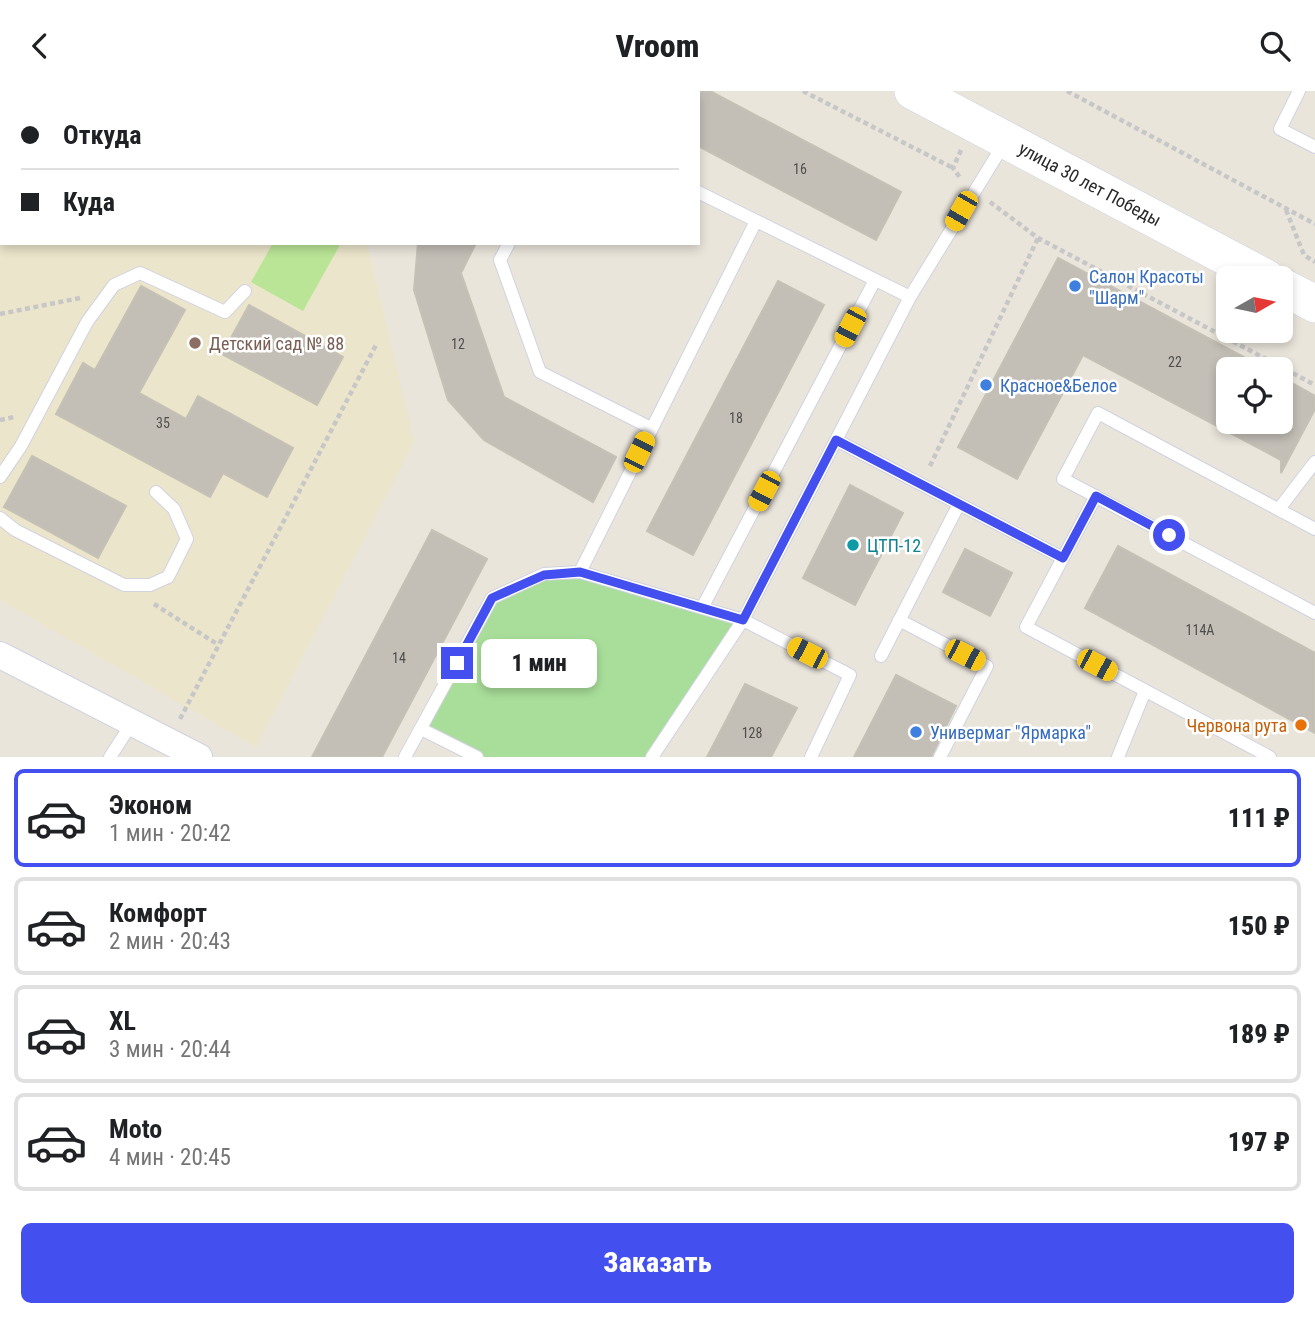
<!DOCTYPE html>
<html lang="ru">
<head>
<meta charset="utf-8">
<style>
	:root { --surface:#fff; --page:#f2f2f2; --text:#202124; --muted:#757577; --line:#e0e0e0; --accent:#434fef }
	body { margin:0; font-family:"Roboto Condensed",sans-serif; background:var(--page); color:var(--text); height:100vh; display:flex; flex-direction:column; font-size:26px; white-space:nowrap }
	* { box-sizing:border-box; margin:0 }
	p { font-size:23px; color:var(--muted) }
	.icon { flex:none; width:38px; height:38px; fill:none; stroke:currentColor; stroke-width:2; stroke-linecap:round; stroke-linejoin:round }
	.map { position:relative; height:666px; overflow:hidden }
	.side { display:flex; flex-direction:column; background:var(--surface); flex:1 }
	.side>* { flex:none }
	.banner { position:absolute; left:0px; top:0px; width:700px; height:154px; box-shadow:0 4px 10px #0003; display:grid; align-content:center; height:154px; padding:0 21px; background:var(--surface) }
	.needle { width:46px; rotate:81deg }
	.buttons { position:absolute; left:1216px; top:175px; display:grid; gap:14px }
	.buttons a { display:grid; place-items:center; width:77px; height:77px; border-radius:10px; background:var(--surface); box-shadow:0 4px 10px #0003; font-size:35px }
	.end { position:absolute; width:32px; height:32px; margin:-16px; border:9px solid #434fef; background:#fff; box-shadow:0 0 0 4px #fff }
	.from { border-radius:50% }
	.bubble { position:absolute; height:49px; border-radius:10px; background:var(--surface); box-shadow:0 4px 10px #0003; font-size:23px; font-weight:800; line-height:49px; text-align:center }
	.car { position:absolute; width:21px; height:42px; margin:-21px -10px; border-radius:9px; box-shadow:0 0 5px 2px #0007; background:linear-gradient(#f5c518 24%,#345 0 40%,#f5c518 0 76%,#345 0 86%,#f5c518 0) }
	.banner b { display:flex; align-items:center; gap:24px; height:66px; font-size:26px }
	.banner b+b { border-top:2px solid var(--line) }
	.banner i { width:18px; height:18px; background:var(--text) }
	ul { padding:12px 0 0; list-style:none }
	li { display:flex; align-items:center; gap:21px; height:98px; margin:0 14px 10px; padding:0 7px; border:4px solid var(--line); border-radius:10px }
	li div { flex:1 }
	li b { display:block; font-size:26px }
	li em { font-style:normal; font-weight:800 }
	li.on { border-color:var(--accent) }
	li>.icon { width:63px; height:63px; stroke-width:1.5 }
	.primary-button { display:flex; gap:14px; margin-top:auto; padding:14px 21px }
	.primary-button a { flex:1; height:80px; border-radius:10px; background:var(--accent); color:#fff; font-size:28px; font-weight:800; line-height:80px; text-align:center }
	header { display:flex; justify-content:space-between; align-items:center; height:91px; padding:0 21px; background:var(--surface); font-size:32px; font-weight:800 }
	.map>svg:first-child { display:block }
</style>
</head>
<body>
<header><svg class="icon" aria-label="back" viewBox="0 0 24 24"><path d="M15 5l-7 7 7 7"/></svg>Vroom<svg class="icon" aria-label="search" viewBox="0 0 24 24"><circle cx="10" cy="10" r="6"/><path d="M15 15l6 6"/></svg></header>
<div class="map">
<svg width="1315" height="666" viewBox="0 0 1315 666">
	<rect width="100%" height="100%" fill="#eae5db"/>
	<path fill="#ebe5cb" d="M 0,0 L 427,0 L 2,2 L 2,152 L 367,152 L 414,351 L 256,656 L 0,509 Z"/>
	<path fill="#a9de9a" d="M 580,481 L 743,529 L 652,666 L 477,666 L 421,638 L 492,507 L 544,483 Z"/>
	<path fill="#bae596" d="M 273,152 L 341,152 L 303,220 L 251,191 Z"/>
	<path fill="#c3bfb7" stroke="#c5c1b5" stroke-width="2" d="M 698,0 L 710,0 L 901,101 L 876,149 L 698,55 Z
		M 418,152 L 476,152 L 461,182 L 504,306 L 616,366 L 593,411 L 484,349 L 448,309 L 414,199 Z
		M 1058,167 L 1266,278 L 1228,278 L 1228,331 L 1281,331 L 1281,286 L 1315,305 L 1315,318 L 1281,382 L 1281,369 L 1083,264 L 1017,388 L 958,356 Z
		M 778,190 L 824,214 L 693,464 L 647,440 Z
		M 141,195 L 185,219 L 139,302 L 186,328 L 198,305 L 293,357 L 267,406 L 223,382 L 210,406 L 56,323 L 83,272 L 95,279 Z
		M 249,214 L 343,266 L 317,314 L 222,263 Z
		M 32,365 L 126,415 L 98,467 L 4,416 Z
		M 850,394 L 903,422 L 855,514 L 803,487 Z
		M 432,439 L 487,468 L 382,666 L 312,666 Z
		M 1118,455 L 1315,562 L 1315,642 L 1085,517 Z
		M 965,458 L 1012,482 L 990,525 L 943,501 Z
		M 896,584 L 956,615 L 931,666 L 854,666 Z
		M 745,593 L 797,617 L 771,666 L 707,666 Z"/>
	<g fill="none" stroke-linecap="round" stroke-linejoin="round">
		<g stroke="#d0d2e1" stroke-width="14">
			<path id="lane" d="M 1299,0 L 1280,38 L 1315,56
				M 154,2 L 155,0
				M 593,2 L 594,0
				M 0,79 L 2,80
				M 698,101 L 910,206
				M 509,152 L 500,169 L 540,281 L 651,337
				M 836,349 L 1063,467
				M 0,386 L 21,355 L 87,231 L 114,194 L 140,182 L 225,221 L 245,200
				M 1096,405 L 1026,536 L 1270,666
				M 1279,418 L 1315,371
				M 0,427 L 15,439 L 124,494 L 150,494 L 168,486 L 187,448 L 174,418 L 156,401
				M 1315,438 L 1098,322 L 1063,388 L 1315,522
				M 580,481 L 756,130
				M 702,517 L 875,189
				M 899,529 L 987,575 L 940,666
				M 881,565 L 959,413
				M 421,638 L 477,666
				M 110,666 L 132,632
				M 405,666 L 492,507 L 544,483 L 580,481 L 743,529 L 850,584 L 811,666
				M 652,666 L 743,529 L 910,206 L 1005,51
				M 1118,666 L 1145,600"/>
		</g>
		<g stroke="#d0d2e1" stroke-width="28">
			<path id="street" d="M 0,564 L 199,666"/>
		</g>
		<g stroke="#d0d2e1" stroke-width="38">
			<path id="secondary" d="M 913,0 L 1266,187
				M 1281,195 L 1315,213"/>
		</g>
		<path stroke="#c7c7c7" stroke-width="4.5" stroke-dasharray="5 3.5" stroke-linecap="butt" d="M 803,0 L 953,77
			M 1067,0 L 1315,133
			M 961,59 L 953,77 L 961,88
			M 990,111 L 1038,147 L 1315,294
			M 1286,119 L 1304,164 L 1315,171
			M 0,223 L 80,207
			M 0,329 L 14,326
			M 930,375 L 1038,147
			M 154,513 L 217,553
			M 180,628 L 376,254"/>
		<use href="#lane" stroke="#fff" stroke-width="12"/>
		<use href="#street" stroke="#fff" stroke-width="26"/>
		<use href="#secondary" stroke="#fff" stroke-width="37"/>
	</g>
	<g fill="none" stroke-linecap="round" stroke-linejoin="round">
		<path stroke="#434fef" stroke-width="9" d="M 457,572 L 492,507 L 544,484 L 580,481 L 743,529 L 836,349 L 1063,467 L 1096,405 L 1169,444"/>
	</g>
	<g fill="#3f7fe0" stroke="#fff" stroke-width="2.5">
		<circle cx="1075" cy="195" r="7"/>
		<circle cx="986" cy="294" r="7"/>
		<circle cx="916" cy="641" r="7"/>
	</g>
	<circle fill="#8d6e63" stroke="#fff" stroke-width="2.5" cx="195" cy="252" r="7"/>
	<circle fill="#0f9aa8" stroke="#fff" stroke-width="2.5" cx="853" cy="454" r="7"/>
	<circle fill="#e8710a" stroke="#fff" stroke-width="2.5" cx="1301" cy="634" r="7"/>
	<g text-anchor="middle" dominant-baseline="central" stroke-width="5" stroke-linejoin="round" paint-order="stroke">
		<g font-size="14" fill="#504e4c">
			<text x="800" y="78">16</text>
			<text x="458" y="253">12</text>
			<text x="1175" y="271">22</text>
			<text x="736" y="327">18</text>
			<text x="163" y="332">35</text>
			<text x="1200" y="539">114А</text>
			<text x="399" y="567">14</text>
			<text x="752" y="642">128</text>
		</g>
		<g font-size="18" fill="#292929" stroke="#fff">
			<text transform="translate(1090 93) rotate(28)">улица 30 лет Победы</text>
		</g>
		<g font-size="18" fill="#366cbe" stroke="#fff" text-anchor="start">
			<text x="1089" y="185">Салон Красоты<tspan x="1089" dy="21">"Шарм"</tspan></text>
			<text x="1000" y="294">Красное&amp;Белое</text>
			<text x="930" y="641">Универмаг "Ярмарка"</text>
		</g>
		<g font-size="18" fill="#785e54" stroke="#fff" text-anchor="start">
			<text x="209" y="252">Детский сад № 88</text>
		</g>
		<g font-size="18" fill="#0d838f" stroke="#fff" text-anchor="start">
			<text x="867" y="454">ЦТП-12</text>
		</g>
		<g font-size="18" fill="#c56008" stroke="#fff" text-anchor="end">
			<text x="1287" y="634">Червона рута</text>
		</g>
	</g>
</svg>
<div class="buttons">
<a><svg class="needle" viewBox="-14 -14 28 28"><path d="M0-13l5 13h-10z" fill="#e53935"/><path d="M0 13l5-13h-10z" fill="#757577"/></svg></a>
<a><svg class="icon" aria-label="locate" viewBox="0 0 24 24"><circle cx="12" cy="12" r="6"/><path d="M12 2v4M12 18v4M2 12h4M18 12h4"/></svg></a>
</div>
<i class="end from" style="left:1169px;top:444px"></i>
<i class="end" style="left:457px;top:572px"></i>
<div class="bubble" style="left:481px;top:548px;width:116px">1 мин</div>
<i class="car" style="left:961px;top:120px;rotate:210deg"></i>
<i class="car" style="left:850px;top:236px;rotate:208deg"></i>
<i class="car" style="left:639px;top:361px;rotate:26deg"></i>
<i class="car" style="left:764px;top:400px;rotate:208deg"></i>
<i class="car" style="left:807px;top:562px;rotate:297deg"></i>
<i class="car" style="left:965px;top:564px;rotate:117deg"></i>
<i class="car" style="left:1097px;top:574px;rotate:118deg"></i>
<div class="banner">
<b><i class="from"></i>Откуда</b>
<b><i></i>Куда</b>
</div>
</div>
<section class="side">
<ul>
<li class="on"><svg class="icon" aria-label="car" viewBox="0 0 24 24"><path d="M5 17H2v-5l4-1 3-4h7l3 4 3 1v5h-3M9 17h6M6 11h13"/><circle cx="7" cy="17" r="2"/><circle cx="17" cy="17" r="2"/></svg><div><b>Эконом</b><p>1 мин · 20:42</p></div><em>111 ₽</em></li>
<li><svg class="icon" aria-label="car" viewBox="0 0 24 24"><path d="M5 17H2v-5l4-1 3-4h7l3 4 3 1v5h-3M9 17h6M6 11h13"/><circle cx="7" cy="17" r="2"/><circle cx="17" cy="17" r="2"/></svg><div><b>Комфорт</b><p>2 мин · 20:43</p></div><em>150 ₽</em></li>
<li><svg class="icon" aria-label="car" viewBox="0 0 24 24"><path d="M5 17H2v-5l4-1 3-4h7l3 4 3 1v5h-3M9 17h6M6 11h13"/><circle cx="7" cy="17" r="2"/><circle cx="17" cy="17" r="2"/></svg><div><b>XL</b><p>3 мин · 20:44</p></div><em>189 ₽</em></li>
<li><svg class="icon" aria-label="car" viewBox="0 0 24 24"><path d="M5 17H2v-5l4-1 3-4h7l3 4 3 1v5h-3M9 17h6M6 11h13"/><circle cx="7" cy="17" r="2"/><circle cx="17" cy="17" r="2"/></svg><div><b>Moto</b><p>4 мин · 20:45</p></div><em>197 ₽</em></li>
</ul>
<div class="primary-button"><a>Заказать</a></div>
</section>
</body>
</html>
